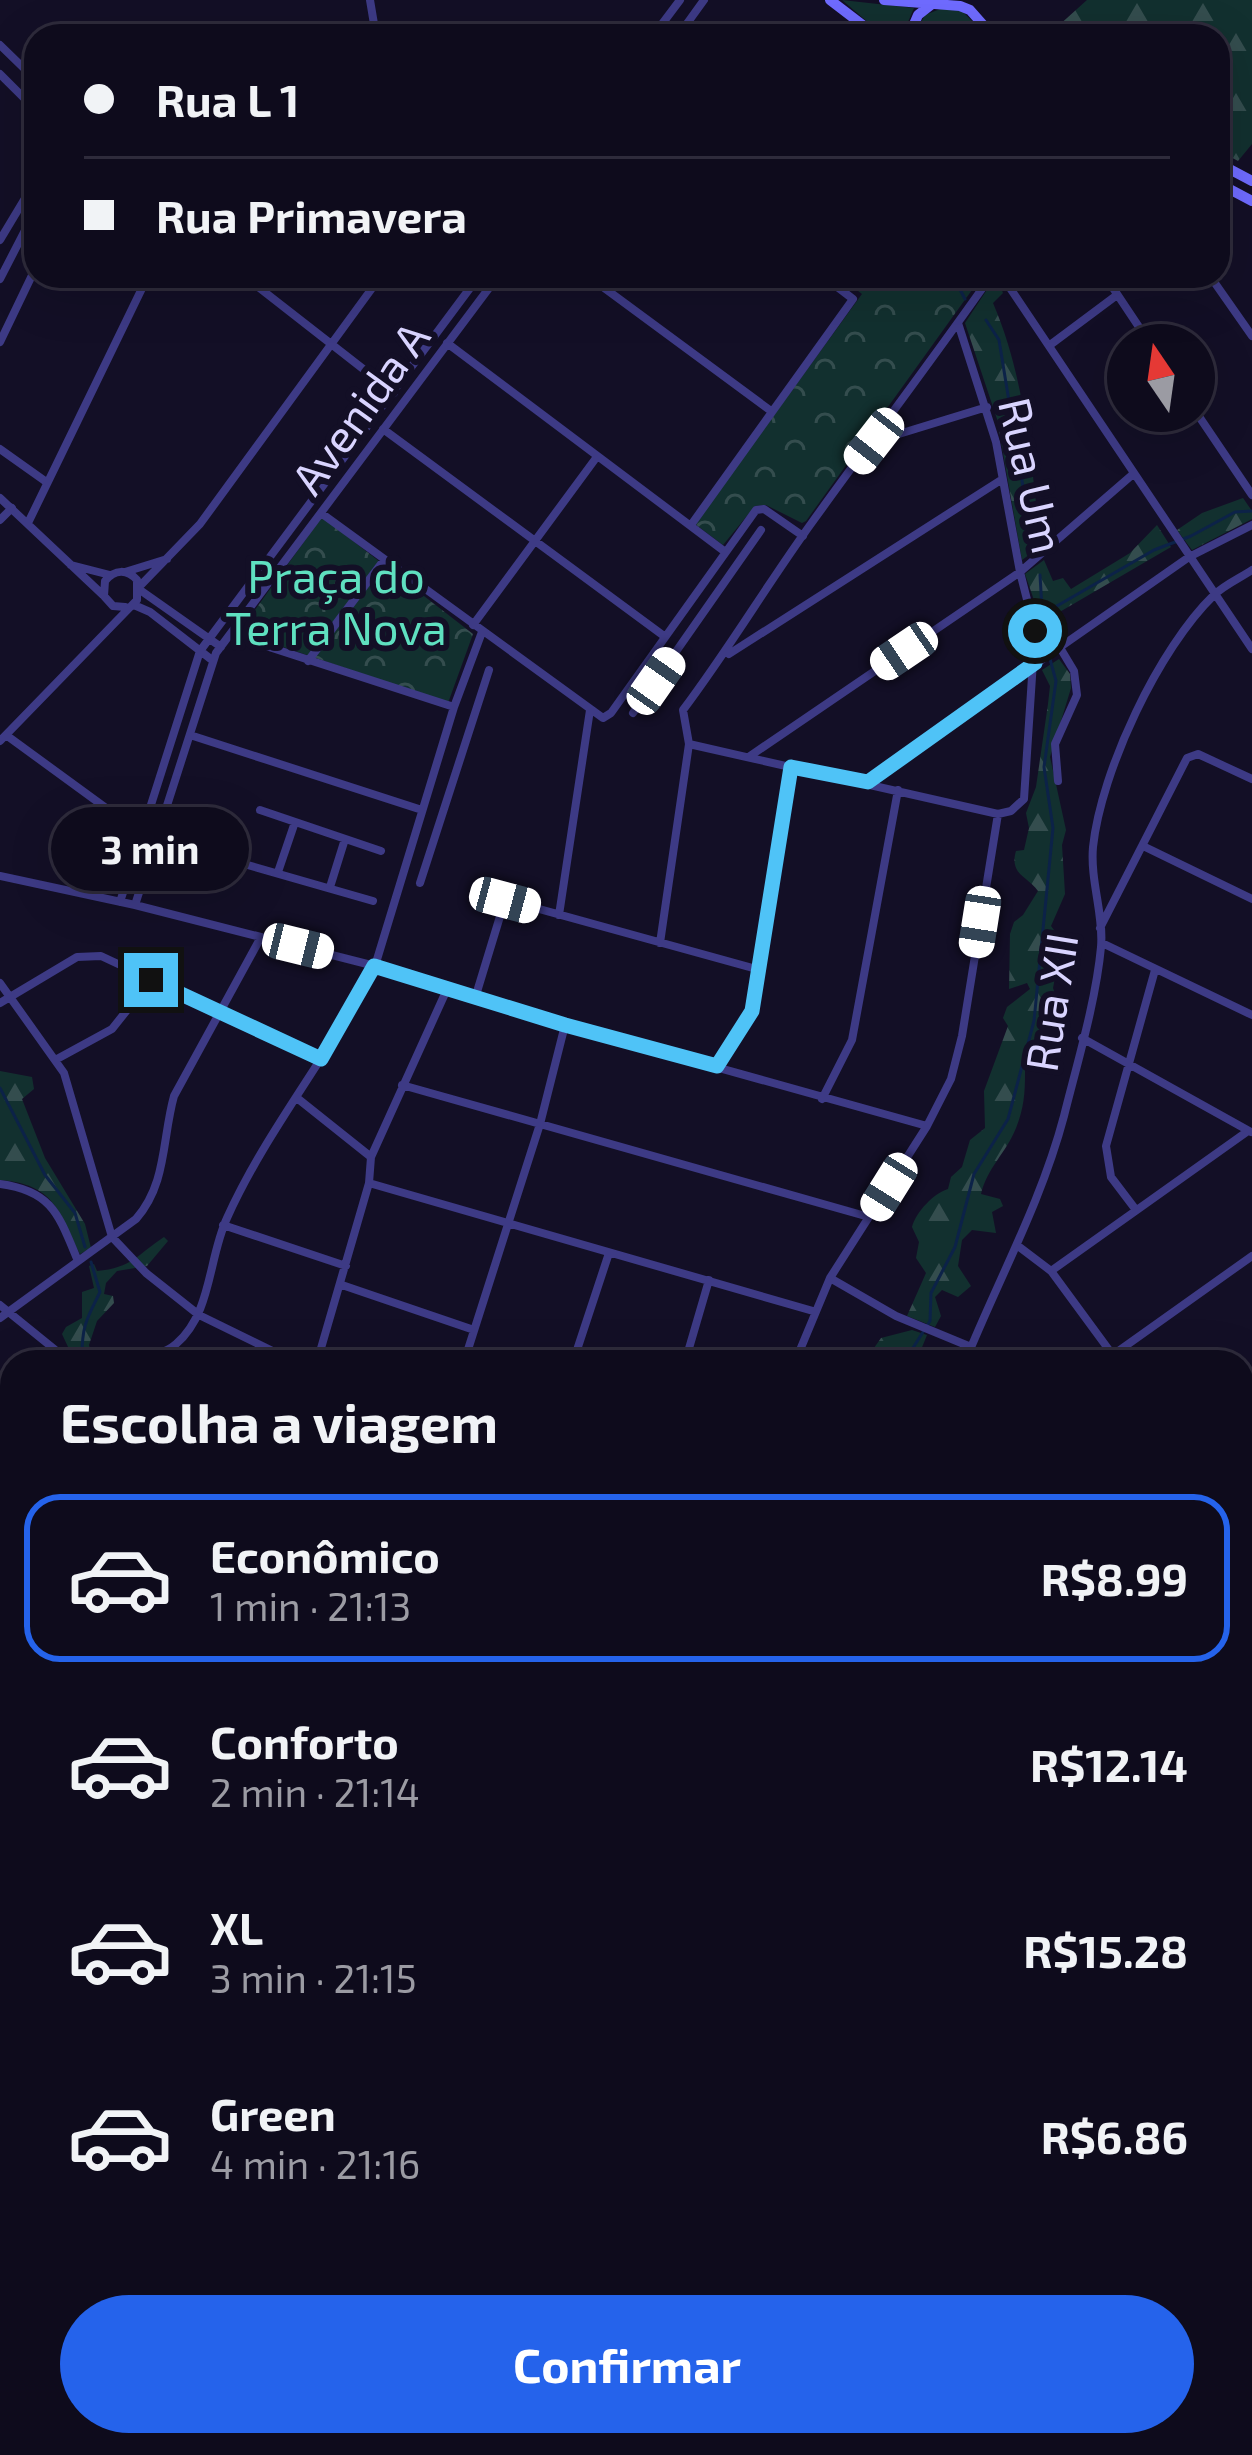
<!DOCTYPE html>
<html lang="pt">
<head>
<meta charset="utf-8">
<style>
	:root { --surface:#0e0b1c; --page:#171425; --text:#f1f3f6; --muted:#9b9ba3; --line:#2e2b3b; --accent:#2563eb }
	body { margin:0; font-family:"Exo 2",sans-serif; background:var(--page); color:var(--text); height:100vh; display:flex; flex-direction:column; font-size:45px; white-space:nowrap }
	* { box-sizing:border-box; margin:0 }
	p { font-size:39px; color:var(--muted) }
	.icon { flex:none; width:66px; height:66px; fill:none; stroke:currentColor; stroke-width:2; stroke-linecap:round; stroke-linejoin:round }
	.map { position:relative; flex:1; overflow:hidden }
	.sheet { position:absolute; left:0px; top:1350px; width:1254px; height:1107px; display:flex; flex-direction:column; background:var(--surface); border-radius:36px 36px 0 0; box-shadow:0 12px 48px #0002,0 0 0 3px var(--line) }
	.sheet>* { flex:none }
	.banner { position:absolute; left:24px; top:24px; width:1206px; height:264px; border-radius:36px; box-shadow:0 12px 48px #0002,0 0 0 3px var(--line); display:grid; align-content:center; height:264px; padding:0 60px; background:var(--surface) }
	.needle { width:78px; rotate:347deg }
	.controls { position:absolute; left:1107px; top:324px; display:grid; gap:24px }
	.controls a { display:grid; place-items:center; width:108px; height:108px; border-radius:50%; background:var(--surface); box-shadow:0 12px 48px #0002,0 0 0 3px var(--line); font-size:60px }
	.end { position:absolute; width:54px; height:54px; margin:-27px; border:15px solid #4fc3f7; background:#111; box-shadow:0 0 0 6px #111 }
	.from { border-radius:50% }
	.bubble { position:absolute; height:84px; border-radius:42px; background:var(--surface); box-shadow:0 12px 48px #0002,0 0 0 3px var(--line); font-size:39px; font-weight:700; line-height:84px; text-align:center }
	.car { position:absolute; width:36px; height:72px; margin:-36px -18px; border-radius:15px; box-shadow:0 0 9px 3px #0007; background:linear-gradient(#fff 24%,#345 0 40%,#fff 0 76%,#345 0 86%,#fff 0) }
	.banner b { display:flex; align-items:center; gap:42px; height:114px; font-size:45px }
	.banner b+b { border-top:3px solid var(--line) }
	.banner i { width:30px; height:30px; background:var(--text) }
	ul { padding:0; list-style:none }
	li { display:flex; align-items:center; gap:36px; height:168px; margin:0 24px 18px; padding:0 36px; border:6px solid transparent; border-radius:36px }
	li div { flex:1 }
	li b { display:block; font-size:45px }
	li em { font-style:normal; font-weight:700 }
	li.current { border-color:var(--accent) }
	li>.icon { width:108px; height:108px; stroke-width:1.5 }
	h2 { padding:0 60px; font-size:54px; line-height:144px }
	.primary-button { display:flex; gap:24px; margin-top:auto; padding:24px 60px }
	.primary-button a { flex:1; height:138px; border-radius:72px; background:var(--accent); color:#fff; font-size:48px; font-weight:700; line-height:138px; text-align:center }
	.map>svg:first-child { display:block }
</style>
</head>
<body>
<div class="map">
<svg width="1252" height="2455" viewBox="0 0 1252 2455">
	<defs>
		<pattern id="forest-firs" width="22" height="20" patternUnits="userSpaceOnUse" patternTransform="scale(3)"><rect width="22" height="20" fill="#12302f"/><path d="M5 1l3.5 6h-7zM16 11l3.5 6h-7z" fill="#344d4e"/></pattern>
		<pattern id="park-crowns" width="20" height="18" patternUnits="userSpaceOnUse" patternTransform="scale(3)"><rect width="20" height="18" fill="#12302f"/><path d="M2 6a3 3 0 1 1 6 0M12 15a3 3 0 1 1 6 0" fill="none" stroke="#344d4e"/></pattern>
	</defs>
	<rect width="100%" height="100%" fill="#130f26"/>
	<path fill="#12302f" d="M 842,0 L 914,8 L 902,36 L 884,36 Z
		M 945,7 L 961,10 L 987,36 L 913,36 L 925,15 Z"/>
	<path fill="url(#forest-firs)" d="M 1087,0 L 1252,0 L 1252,144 L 1238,161 L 1218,150 L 1218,36 L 1047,36 Z
		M 996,276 L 1003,293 L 993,303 C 1026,380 1031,464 1041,546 L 1022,560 L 997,419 L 965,323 Z
		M 1243,498 L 1252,511 L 1252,519 L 1192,550 L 1177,530 L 1202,513 Z
		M 1157,525 L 1171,547 L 1051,617 L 1055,636 L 1039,646 L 1036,606 L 1025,574 L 1044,560 L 1053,581 L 1063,578 L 1071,589 L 1130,553 Z
		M 1059,659 L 1070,674 L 1071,688 L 1050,757 L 1066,830 L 1062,845 L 1065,894 L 1051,926 L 1062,941 L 1053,988 L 1059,1006 C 1048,1019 1025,1056 1025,1073 C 1025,1093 1024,1108 1016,1128 C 1006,1153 987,1168 981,1194 L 1000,1199 L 1003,1206 L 992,1212 L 996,1233 L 972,1230 L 962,1240 L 958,1266 L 971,1286 L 958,1297 L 942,1290 L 935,1297 L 941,1316 L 935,1327 L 907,1316 L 926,1273 L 916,1258 L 919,1242 L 912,1227 C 916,1212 934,1193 948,1189 L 951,1177 L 962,1167 L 970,1140 L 985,1128 L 984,1091 L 1008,1026 L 1003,1018 L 1007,1007 L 1030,989 L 1027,983 L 1009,989 L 1010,934 L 1014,922 L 1023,915 L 1038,891 C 1028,876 1009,875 1016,851 L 1024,850 L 1029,828 L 1026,813 L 1036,787 L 1048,704 L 1050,686 L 1042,670 Z
		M 0,1071 L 32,1077 L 34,1089 L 22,1099 L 45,1158 L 85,1224 L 91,1248 L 80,1254 C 59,1211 54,1184 0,1180 Z
		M 164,1237 L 168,1241 L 147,1266 L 117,1271 L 106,1283 L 104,1294 L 113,1296 L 114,1303 L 97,1321 L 89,1345 L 90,1349 L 110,1354 L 109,1362 L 64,1362 L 57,1356 L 69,1349 L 62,1334 L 66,1327 L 82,1318 L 82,1292 L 94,1288 L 89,1266 L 94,1264 L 97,1271 C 132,1268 138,1254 164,1237 Z
		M 912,1330 L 927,1335 L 918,1357 L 922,1362 L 865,1361 L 881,1338 Z
		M 1013,2445 L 1133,2445 L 1147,2455 L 1018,2455 Z"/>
	<path fill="url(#park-crowns)" d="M 839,276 L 982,276 L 806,521 L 802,523 L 766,505 L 755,506 L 723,545 L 695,524 L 862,294 Z
		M 322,517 L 473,634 L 448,703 L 239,632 Z"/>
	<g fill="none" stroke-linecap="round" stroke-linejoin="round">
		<path stroke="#0c2248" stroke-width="3" d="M 953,276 L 965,299
			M 986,320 L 999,340 L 1033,548
			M 1040,575 L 1044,643
			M 1043,614 L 1154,550 L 1191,536 L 1235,512 L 1252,511
			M 0,1088 L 45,1175 L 75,1213 L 85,1247
			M 82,1355 C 82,1324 88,1317 100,1292 L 91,1262
			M 904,1362 L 930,1321 L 931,1293 L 955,1247 L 974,1174 L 1008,1119 L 1034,1021 L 1053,828 L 1044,767 L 1056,681 L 1050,659
			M 0,1423 L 12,1425
			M 1242,1844 L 1247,1840
			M 1061,2445 L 1066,2455"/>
		<path stroke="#3d3a85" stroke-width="8" d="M 370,0 L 376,36
			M 653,36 L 680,0
			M 678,36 L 704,0
			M 0,45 L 36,80
			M 0,74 L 36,110
			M 0,240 L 36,180
			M 244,276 L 394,393
			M 588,276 L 771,411
			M 1002,276 L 1252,649
			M 1105,276 L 1151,345
			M 1210,276 L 1252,336
			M 0,279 L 36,209
			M 0,342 L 36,267
			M 447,343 L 724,551
			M 1050,345 L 1117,295
			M 1194,409 L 1252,495
			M 383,429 L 664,636
			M 876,441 L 987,407
			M 0,449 L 45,481
			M 0,498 L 103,595
			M 321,513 L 603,718 L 611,713 L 756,510 L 764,509 L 803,536
			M 0,520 L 12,508
			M 28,523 L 148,276
			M 691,525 L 853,299 L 823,276
			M 71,565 L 110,575
			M 125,572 L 167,559
			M 139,587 L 200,524 L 381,276
			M 140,590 L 221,647
			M 134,605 L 150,612 L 212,660
			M 473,625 L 596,458
			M 232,635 L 454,707
			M 729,654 L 1001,480
			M 308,661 L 384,560
			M 633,713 L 761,530
			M 6,735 L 143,835 L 373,901
			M 190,735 L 422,810
			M 0,741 L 137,600 L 137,580 C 127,569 115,569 105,581 L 104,596 L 113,606 L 125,607
			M 689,744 L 998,814 L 1011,811 L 1024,799 L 1035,631 L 1020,572 L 996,442 L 958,323
			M 750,756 L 1020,572 L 1132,475
			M 870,780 L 1189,557 L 1252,525
			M 1058,781 L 1055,744 L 1077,695 L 1074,671 L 1059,646
			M 260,810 L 381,851
			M 1143,846 L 1252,899
			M 278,872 L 295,822
			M 0,876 L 135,905 L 375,966 L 565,1025 L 927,1126
			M 420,883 L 489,670
			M 330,887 L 345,839
			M 478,892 L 760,970
			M 120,902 L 200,651 L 479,276
			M 135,905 L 216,653 L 498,276
			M 559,915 L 590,710
			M 1100,928 L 1187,758 L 1198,754 L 1252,779
			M 660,943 L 689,744 L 683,710 C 729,649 768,583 813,521 C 872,439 933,359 991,276
			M 1102,943 L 1252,1015
			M 0,983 L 64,1073 L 112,1237 L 146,1273 L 199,1315 L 295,1362
			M 476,995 L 505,900
			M 0,1003 L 77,957 L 101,956 L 321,1059
			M 1082,1038 L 1251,1132
			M 57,1059 L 112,1029 L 151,980
			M 717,1066 L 752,1011 L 791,767
			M 402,1085 L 869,1217
			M 297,1098 L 371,1157
			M 822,1099 L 852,1040 L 898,790
			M 369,1183 L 813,1311
			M 0,1184 C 53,1191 59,1216 78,1261
			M 1136,1210 L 1111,1177 L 1106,1146 L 1155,970
			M 223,1225 L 346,1266
			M 1018,1246 L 1051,1271 L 1248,1131
			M 1051,1271 L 1112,1354
			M 830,1278 L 896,1316 L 971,1347
			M 342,1285 L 474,1330
			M 0,1305 L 69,1361 C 99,1361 153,1364 176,1344 C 212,1313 208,1259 227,1218 C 267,1129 331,1054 375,966 L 454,707 L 482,632
			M 0,1318 L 136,1219 C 167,1184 162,1139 174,1096 L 261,937
			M 317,1362 L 369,1183 L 371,1157 L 448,987
			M 464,1362 L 540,1124 L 565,1025
			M 573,1362 L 609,1253
			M 685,1362 L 709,1280
			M 795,1362 L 830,1278 L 927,1126 L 951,1079 L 962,1036 L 998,814
			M 965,1362 C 998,1280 1041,1203 1064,1116 C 1077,1064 1096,1001 1101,947 C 1104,915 1090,881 1093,847 C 1101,771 1159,648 1214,595 C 1224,585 1240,578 1252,570
			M 1103,1362 L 1252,1256
			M 1242,1397 L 1252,1389
			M 0,1566 L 12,1549
			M 0,1572 L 12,1582
			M 1242,1684 L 1252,1694
			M 1242,1720 L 1252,1710
			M 0,1758 L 12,1738
			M 0,1783 L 12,1791
			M 1242,1800 L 1252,1793
			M 1242,1818 L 1252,1830
			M 1242,1900 L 1252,1891
			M 0,1910 L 12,1916
			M 1242,1950 L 1252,1958
			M 0,1985 L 12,1965
			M 0,2132 L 12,2127
			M 1242,2205 L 1252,2199
			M 1242,2246 L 1252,2251
			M 0,2303 L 12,2317
			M 1242,2362 L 1252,2370
			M 518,2445 L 525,2455
			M 649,2445 L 655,2455
			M 856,2445 L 862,2455
			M 1009,2445 L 1014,2455
			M 106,2455 L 120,2445
			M 767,2455 L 782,2445"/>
		<path stroke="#6f6bff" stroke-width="10" d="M 830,0 L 877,36
			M 884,0 L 960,6 L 970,10 L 993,36
			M 909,36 L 918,15 L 932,4
			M 1218,163 L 1252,181
			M 1218,183 L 1252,201
			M 1242,1526 L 1252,1518
			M 0,2035 L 12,2042
			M 0,2406 L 12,2398"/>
		<path stroke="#c25bff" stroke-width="12" d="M 1242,2085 L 1252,2078
			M 1242,2140 L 1252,2133
			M 1156,2445 L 1169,2455
			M 1182,2445 L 1196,2455
			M 704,2455 L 718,2445"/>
	</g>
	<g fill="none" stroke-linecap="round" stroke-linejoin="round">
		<path stroke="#4fc3f7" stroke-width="15" d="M 151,980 L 321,1059 L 374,966 L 565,1025 L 717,1066 L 752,1011 L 791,767 L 868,782 L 1035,663 L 1035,631"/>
	</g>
	<g text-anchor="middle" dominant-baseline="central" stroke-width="12" stroke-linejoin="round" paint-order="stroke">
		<g font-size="45" fill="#d9d4ff" stroke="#130f26">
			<text transform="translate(359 407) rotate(-54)">Avenida A</text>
			<text transform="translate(1033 475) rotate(77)">Rua Um</text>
			<text transform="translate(1050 1002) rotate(-81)">Rua XII</text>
		</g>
		<g font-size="45" fill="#5fe0c0" stroke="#130f26">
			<text x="336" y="575">Praça do<tspan x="336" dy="52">Terra Nova</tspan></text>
		</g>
	</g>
</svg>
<div class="controls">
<a><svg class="needle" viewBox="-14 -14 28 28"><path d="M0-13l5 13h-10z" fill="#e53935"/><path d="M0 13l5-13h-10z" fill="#9b9ba3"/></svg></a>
</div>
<i class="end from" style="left:1035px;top:631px"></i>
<i class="end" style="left:151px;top:980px"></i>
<div class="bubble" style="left:51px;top:807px;width:198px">3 min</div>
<i class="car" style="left:874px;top:441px;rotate:218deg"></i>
<i class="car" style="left:904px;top:651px;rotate:236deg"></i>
<i class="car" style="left:656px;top:681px;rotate:35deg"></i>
<i class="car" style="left:505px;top:900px;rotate:105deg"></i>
<i class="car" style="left:980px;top:922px;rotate:189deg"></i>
<i class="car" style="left:298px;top:946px;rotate:104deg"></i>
<i class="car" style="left:889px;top:1187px;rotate:212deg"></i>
<div class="banner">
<b><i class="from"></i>Rua L 1</b>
<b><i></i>Rua Primavera</b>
</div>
<section class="sheet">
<h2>Escolha a viagem</h2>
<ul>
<li class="current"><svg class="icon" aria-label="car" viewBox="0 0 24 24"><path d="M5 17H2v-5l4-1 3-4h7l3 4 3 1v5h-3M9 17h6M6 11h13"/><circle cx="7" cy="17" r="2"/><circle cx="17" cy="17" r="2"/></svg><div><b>Econômico</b><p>1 min · 21:13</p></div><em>R$8.99</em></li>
<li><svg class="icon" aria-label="car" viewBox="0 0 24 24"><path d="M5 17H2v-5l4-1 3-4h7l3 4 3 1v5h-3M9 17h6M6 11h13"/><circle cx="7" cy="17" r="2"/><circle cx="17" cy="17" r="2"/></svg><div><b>Conforto</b><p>2 min · 21:14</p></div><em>R$12.14</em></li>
<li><svg class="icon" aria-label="car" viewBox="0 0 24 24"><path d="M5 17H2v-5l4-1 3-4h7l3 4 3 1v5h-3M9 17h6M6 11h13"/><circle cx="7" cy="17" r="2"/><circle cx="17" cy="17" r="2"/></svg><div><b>XL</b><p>3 min · 21:15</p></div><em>R$15.28</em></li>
<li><svg class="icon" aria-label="car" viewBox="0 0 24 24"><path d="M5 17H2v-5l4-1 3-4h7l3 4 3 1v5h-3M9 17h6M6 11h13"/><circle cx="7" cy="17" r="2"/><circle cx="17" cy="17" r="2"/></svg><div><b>Green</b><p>4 min · 21:16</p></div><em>R$6.86</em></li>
</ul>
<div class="primary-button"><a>Confirmar</a></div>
</section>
</div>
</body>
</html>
